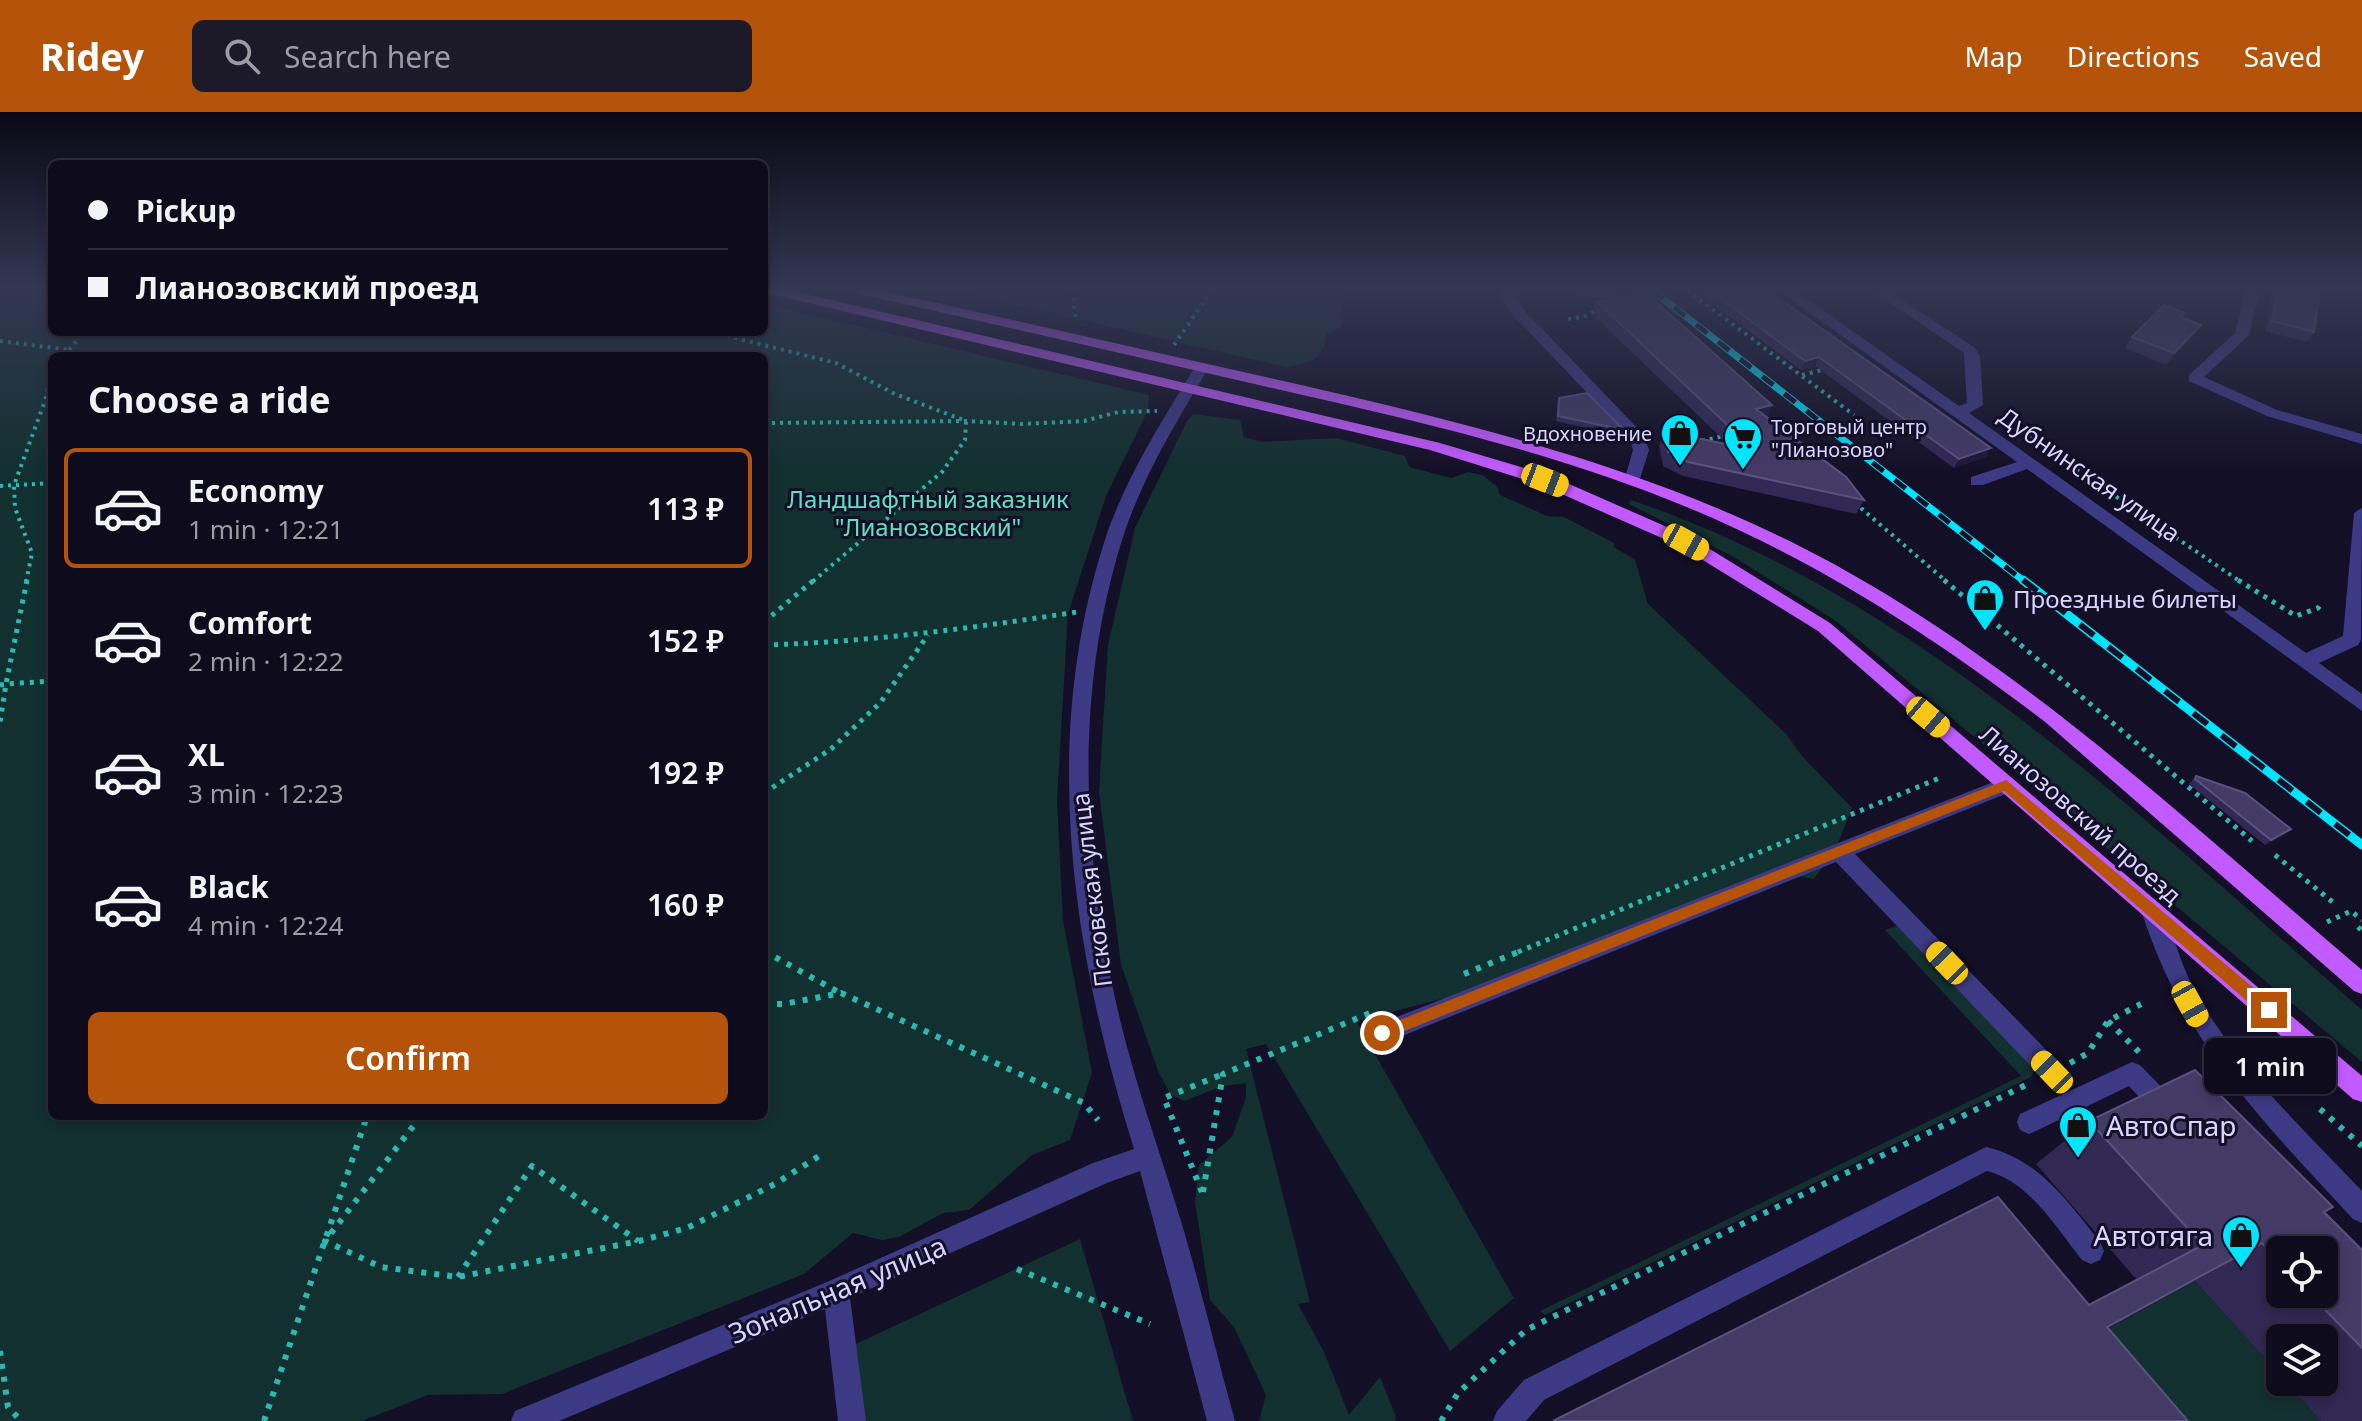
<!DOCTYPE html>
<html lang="en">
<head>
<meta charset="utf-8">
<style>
	:root { --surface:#0e0b1c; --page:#1c1929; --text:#f1f3f6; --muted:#9b9ba3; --line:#2e2b3b; --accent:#b45309 }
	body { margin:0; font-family:"Noto Sans",sans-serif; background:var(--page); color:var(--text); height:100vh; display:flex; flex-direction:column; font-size:30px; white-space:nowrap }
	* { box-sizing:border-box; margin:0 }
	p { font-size:26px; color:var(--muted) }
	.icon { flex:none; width:44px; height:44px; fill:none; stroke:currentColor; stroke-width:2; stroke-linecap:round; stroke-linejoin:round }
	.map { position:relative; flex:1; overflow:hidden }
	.details { position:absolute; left:48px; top:240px; width:720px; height:768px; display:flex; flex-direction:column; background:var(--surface); border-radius:12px; box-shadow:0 4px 12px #0003,0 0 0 2px var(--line) }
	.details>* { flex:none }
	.guide { position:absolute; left:48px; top:48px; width:720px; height:176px; border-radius:12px; box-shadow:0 4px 12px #0003,0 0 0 2px var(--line); display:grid; align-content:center; height:176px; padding:0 40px; background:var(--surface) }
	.tools { position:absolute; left:2266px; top:1124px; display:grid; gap:16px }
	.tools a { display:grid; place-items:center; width:72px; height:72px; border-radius:12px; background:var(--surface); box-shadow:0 4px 12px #0003,0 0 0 2px var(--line); font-size:40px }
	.end { position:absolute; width:36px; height:36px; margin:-18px; border:10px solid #b45309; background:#fff; box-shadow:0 0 0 4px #fff }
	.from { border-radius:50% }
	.bubble { position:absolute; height:56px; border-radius:12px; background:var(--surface); box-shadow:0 4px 12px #0003,0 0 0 2px var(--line); font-size:26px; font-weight:600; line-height:56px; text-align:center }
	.car { position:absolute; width:24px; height:48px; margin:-24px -12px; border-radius:10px; box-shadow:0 0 6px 2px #0007; background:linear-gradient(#f5c518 24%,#345 0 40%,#f5c518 0 76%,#345 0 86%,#f5c518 0) }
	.guide b { display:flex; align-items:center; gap:28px; height:76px; font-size:30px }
	.guide b+b { border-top:2px solid var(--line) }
	.guide i { width:20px; height:20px; background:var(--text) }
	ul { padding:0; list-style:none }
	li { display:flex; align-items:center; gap:24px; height:120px; margin:0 16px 12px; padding:0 24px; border:4px solid transparent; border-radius:12px }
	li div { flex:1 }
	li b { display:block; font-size:30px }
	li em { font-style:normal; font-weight:600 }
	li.selected { border-color:var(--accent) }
	li>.icon { width:72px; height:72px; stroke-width:1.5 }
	h2 { padding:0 40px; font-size:36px; line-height:96px }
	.action { display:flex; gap:16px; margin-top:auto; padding:16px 40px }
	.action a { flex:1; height:92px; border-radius:12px; background:var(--accent); color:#fff; font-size:32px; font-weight:600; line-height:92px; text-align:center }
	header { display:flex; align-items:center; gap:48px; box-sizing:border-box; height:112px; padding:0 40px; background:var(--accent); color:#fff }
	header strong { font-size:38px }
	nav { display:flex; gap:44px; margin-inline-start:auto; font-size:28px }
	.search { width:560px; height:72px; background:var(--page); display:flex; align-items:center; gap:20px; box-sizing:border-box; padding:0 28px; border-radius:12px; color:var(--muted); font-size:30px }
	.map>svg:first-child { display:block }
</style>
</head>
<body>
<header>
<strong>Ridey</strong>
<div class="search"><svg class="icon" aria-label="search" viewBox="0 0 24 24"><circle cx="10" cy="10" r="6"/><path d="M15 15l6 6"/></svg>Search here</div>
<nav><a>Map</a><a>Directions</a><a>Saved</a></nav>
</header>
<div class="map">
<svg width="2362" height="1309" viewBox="0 0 2362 1309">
	<rect width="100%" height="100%" fill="#130f26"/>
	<path fill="#12302f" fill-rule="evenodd" d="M 0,178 L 52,178 L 52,220 L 764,220 L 764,192 L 1149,283 L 1148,298 L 1106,384 L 1068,502 L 1057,688 L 1063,808 L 1092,961 L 1070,1028 L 1032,1043 L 969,1098 L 943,1101 L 899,1125 L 882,1128 L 853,1121 L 804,1162 L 502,1282 L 428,1283 L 362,1309 L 0,1309 ZM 52,244 L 764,244 L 764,1004 L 52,1004 Z
		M 933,178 L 1348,178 L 1348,180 L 1342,194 L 1344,209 L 1340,216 L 1326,222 C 1325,247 1308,252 1286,255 L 972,183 Z
		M 1194,302 L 1240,308 L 1244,325 L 1262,330 L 1336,326 L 1405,344 L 1409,355 L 1451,366 L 1468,360 L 1482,363 L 1497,374 L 1500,383 L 1547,404 L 1564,405 L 1614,431 L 1614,435 L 1635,448 L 1648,492 L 1786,622 L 1802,644 L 1852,696 L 1836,736 L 1814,767 L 1778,760 L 1449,885 L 1356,909 L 1514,1186 L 1450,1239 L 1266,932 L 1246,937 L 1310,1190 L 1298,1192 L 1324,1240 L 1349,1303 L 1380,1265 L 1396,1305 L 1395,1309 L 1259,1309 L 1266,1283 L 1234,1215 L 1210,1188 L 1195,1089 L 1199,1053 L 1232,1025 L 1246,985 L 1246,971 L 1222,974 L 1185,989 L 1171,983 L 1158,959 L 1121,853 L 1099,680 L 1108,533 L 1135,416 L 1187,309 Z
		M 1631,388 C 1915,484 2140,704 2362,898 L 2362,950 L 1836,509 L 1734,445 L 1629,392 Z
		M 1901,812 L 2037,953 L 2031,965 L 1545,1203 L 1540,1199 L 2021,964 L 1885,818 Z
		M 1080,1127 L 1133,1309 L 852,1309 L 843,1238 Z
		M 2195,1169 L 2280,1263 L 2280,1270 L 2286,1270 L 2321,1309 L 2148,1309 L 2096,1223 Z"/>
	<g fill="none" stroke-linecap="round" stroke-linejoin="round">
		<path stroke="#2fb8b0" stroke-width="4" stroke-dasharray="3 5" stroke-linecap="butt" d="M 1073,178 L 1076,210
			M 1687,178 L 1854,303
			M 1568,207 L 1586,204 L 1596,198
			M 711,220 L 836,251 L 895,282 L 966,309 L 965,328 L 942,360 L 812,470
			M 0,229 L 69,238
			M 1174,233 L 1212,178
			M 64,244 L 84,220
			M 1802,263 L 1825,257
			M 1764,302 L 1780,317
			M 764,311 L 966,309 L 1022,312 L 1084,309 L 1118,300 L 1157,299
			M 2017,317 L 2241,470
			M 1702,329 L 1723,324
			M 0,374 L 52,371
			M 1857,389 L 1862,397 L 1947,470
			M 26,470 L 32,441 L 15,396 L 14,373 L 45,289 L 52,260"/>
		<path stroke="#2fb8b0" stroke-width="5" stroke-dasharray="4 6" stroke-linecap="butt" d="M 27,468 L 6,572 L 52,569
			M 1944,468 L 2252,729
			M 2238,468 L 2296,504 L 2318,496 L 2322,490
			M 764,510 L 814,468
			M 764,533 C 870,530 972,516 1077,500
			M 0,573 L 6,572 L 0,610
			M 764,681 L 831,637 L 880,591 L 928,523
			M 2275,743 L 2335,792
			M 2327,810 L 2351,799 L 2362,808
			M 2358,815 L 2362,819
			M 1518,840 L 1942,665"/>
		<path stroke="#2fb8b0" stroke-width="6" stroke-dasharray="5 8" stroke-linecap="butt" d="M 764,839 L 840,881
			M 1464,862 L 1523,838
			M 764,892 L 784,892 L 841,881 L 1084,991 L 1098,1008
			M 2108,909 L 2139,940
			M 2070,951 L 2088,941 L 2108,909 L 2141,892
			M 2320,997 L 2362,1034
			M 421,1004 L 325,1129 L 381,1155 L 458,1165 L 639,1129 L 687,1116 L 775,1072 L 819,1044
			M 1202,1080 L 1164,986 L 1223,962
			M 1203,1080 L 1223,962 L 1370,901
			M 1017,1157 L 1150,1212
			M 458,1165 L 532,1054 L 638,1129
			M 0,1239 L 8,1295 L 21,1309
			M 264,1309 L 367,1004
			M 1441,1309 L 1458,1281 L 1526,1218 L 2032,970"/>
		<path fill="#3d3a85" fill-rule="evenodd" d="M 1501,178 L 1528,178 L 1515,183 L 1523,197 L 1643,322 L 1649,338 L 1638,373 L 1632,374 L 1624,369 L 1633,338 L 1630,326 L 1513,203 L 1499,181 Z
			M 1565,178 L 1614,180 L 1630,192 L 1623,196 L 1610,188 L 1572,182 Z
			M 1778,178 L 1794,178 L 1959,294 L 1967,291 L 1964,241 L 1871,178 L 1887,178 L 1974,235 L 1980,244 L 1983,293 L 1969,301 L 2306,541 L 2343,524 L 2354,401 L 2362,396 L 2361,528 L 2358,533 L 2319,551 L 2362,582 L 2362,599 L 2027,357 L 1983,373 L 1971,373 L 1971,365 L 2017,350 Z
			M 2246,178 L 2260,178 L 2249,223 L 2204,265 L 2277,298 L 2362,322 L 2362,332 L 2267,304 L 2189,269 L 2189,263 L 2235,221 Z
			M 1202,251 L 1209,255 C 1178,307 1146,359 1126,416 C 1074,571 1081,738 1117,895 C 1134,970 1161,1042 1183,1116 C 1202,1180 1217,1245 1235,1309 L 1207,1309 L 1140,1059 L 1107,1071 L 850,1186 L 866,1309 L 838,1309 L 825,1197 L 559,1309 L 511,1309 L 515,1299 L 827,1170 L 1093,1051 L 1134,1037 C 1071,835 1038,621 1109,416 C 1130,359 1163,307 1195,255 Z
			M 2006,665 L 2013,667 L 2016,673 L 2013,679 L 1855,742 L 2060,952 L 2064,960 L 2060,968 L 2052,971 L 2044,968 L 1836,750 L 1382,932 L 1374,928 L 1370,921 L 1374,914 Z
			M 2152,789 L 2160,792 C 2173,819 2179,849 2194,877 C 2236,954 2302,1016 2362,1079 L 2362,1111 L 2353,1107 C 2260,1006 2184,932 2141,798 L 2144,792 Z
			M 2132,950 L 2140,953 L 2178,992 L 2181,1000 L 2178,1008 L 2169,1011 L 2160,1008 L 2129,974 L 2038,1018 L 2029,1022 L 2020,1018 L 2017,1010 L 2020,1002 Z
			M 1986,1035 C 2039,1047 2068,1090 2100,1130 L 2104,1139 L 2100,1148 L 2091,1152 L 2082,1148 C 2057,1117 2029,1069 1987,1059 L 1544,1288 L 1526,1309 L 1493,1309 L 1497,1299 L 1524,1268 Z"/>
		<path fill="#c25bff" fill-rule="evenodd" d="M 764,178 L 789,178 L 1440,331 L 1551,364 L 1692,426 L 1830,511 L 2362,964 L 2362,990 L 2353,987 L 1818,519 L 1680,434 L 1539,372 L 1430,338 L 771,182 Z
			M 853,178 L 879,178 C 1009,207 1140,237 1270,266 C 1464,310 1657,356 1832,451 C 2029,559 2192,714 2362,858 L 2362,882 L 2354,879 L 2044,609 C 1934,525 1817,449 1689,396 C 1555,340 1413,308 1272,276 C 1134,244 997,213 860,182 Z"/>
		<g stroke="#00e5ff" stroke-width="7">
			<path id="rail-far1" d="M 1652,178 L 2025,470"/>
		</g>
		<g stroke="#00e5ff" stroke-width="9">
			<path id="rail" d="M 2023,468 L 2362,733"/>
		</g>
		<use href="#rail-far1" stroke="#130f26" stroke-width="5" stroke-dasharray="14" stroke-linecap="butt"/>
		<use href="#rail" stroke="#130f26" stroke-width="6" stroke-dasharray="18" stroke-linecap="butt"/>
	</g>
	<path fill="#312854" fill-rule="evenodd" d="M 1694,178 L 1767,178 L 1991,336 L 1986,345 L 1954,356 L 1815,254 L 1801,258 Z
		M 2272,178 L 2320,178 L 2314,220 L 2307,230 L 2265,219 Z
		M 1597,190 L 1767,306 L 1864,388 L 1856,402 L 1683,364 L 1663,354 L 1659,334 L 1664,319 L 1728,332 L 1594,204 Z
		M 2182,206 L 2193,224 L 2166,253 L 2125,236 L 2132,225 Z
		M 1559,286 L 1624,318 L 1623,324 L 1556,309 Z
		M 2196,664 L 2285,723 L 2265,733 L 2189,672 Z
		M 2089,1009 L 2324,1100 L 2362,1138 L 2362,1309 L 2321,1309 L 2286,1270 L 2324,1270 L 2324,1226 L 2280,1226 L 2280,1263 L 2195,1169 L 2108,1216 L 2089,1193 L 2137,1168 L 2036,1052 ZM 2280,1138 L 2324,1182 L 2280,1182 Z"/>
	<path fill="#1d163a" d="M 2201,213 L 2193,224 L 2166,253 L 2174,241 Z
		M 1819,245 L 1815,254 L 1801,258 L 1805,249 Z
		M 1772,293 L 1767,308 L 1756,297 Z
		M 1991,336 L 1986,345 L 1954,356 L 1959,347 Z
		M 2291,717 L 2285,723 L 2265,733 L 2271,728 Z
		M 2262,1131 L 2195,1169 L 2048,1249 L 2107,1215 Z"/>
	<path fill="#433a66" stroke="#5a527e" stroke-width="2" d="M 1709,178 L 1767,178 L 1991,336 L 1959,347 L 1819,245 L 1805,249 Z
		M 2277,178 L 2320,178 L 2314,220 L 2272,209 Z
		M 1645,180 L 1772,293 L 1756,297 L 1846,365 L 1864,388 L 1688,350 L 1668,340 L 1664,319 L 1754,338 L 1597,190 Z
		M 2164,193 L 2185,201 L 2180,205 L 2201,213 L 2174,241 L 2132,225 Z
		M 1587,281 L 1624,318 L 1558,304 L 1559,286 Z
		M 2196,664 L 2245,681 L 2291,717 L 2271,728 L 2195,667 Z
		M 2195,958 L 2333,1095 L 2324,1100 L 2362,1138 L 2362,1236 L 2310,1182 L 2324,1182 L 2324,1138 L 2280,1138 L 2280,1150 L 2262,1131 L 2107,1215 L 2188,1309 L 1553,1309 L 1998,1085 L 2089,1193 L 2203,1133 L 2089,1009 Z"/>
	<linearGradient id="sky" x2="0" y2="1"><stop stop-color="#0a0815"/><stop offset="0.49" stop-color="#333752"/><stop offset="1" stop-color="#333752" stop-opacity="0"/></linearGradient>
	<rect width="2362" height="361" fill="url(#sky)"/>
	<path fill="#b45309" d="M 2006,668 L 2274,893 L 2274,903 L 2263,903 L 2004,679 L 1387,926 L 1382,928 L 1374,921 L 1377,917 Z"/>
	<defs>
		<g id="shop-pin" transform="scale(2)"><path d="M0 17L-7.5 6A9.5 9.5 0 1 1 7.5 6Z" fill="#00e5ff" stroke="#130f26"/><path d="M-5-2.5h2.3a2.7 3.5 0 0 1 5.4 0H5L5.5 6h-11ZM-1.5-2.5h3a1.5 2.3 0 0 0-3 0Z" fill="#111"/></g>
		<g id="supermarket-pin" transform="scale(2)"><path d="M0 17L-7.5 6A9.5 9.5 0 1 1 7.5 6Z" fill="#00e5ff" stroke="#130f26"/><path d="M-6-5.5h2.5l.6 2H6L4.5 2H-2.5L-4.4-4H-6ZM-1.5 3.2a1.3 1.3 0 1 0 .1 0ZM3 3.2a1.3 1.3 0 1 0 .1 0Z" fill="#111"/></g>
	</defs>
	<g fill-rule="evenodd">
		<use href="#shop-pin" x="1680" y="321"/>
		<use href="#supermarket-pin" x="1743" y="325"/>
		<use href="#shop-pin" x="1985" y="486"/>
		<use href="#shop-pin" x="2078" y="1013"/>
		<use href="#shop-pin" x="2241" y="1123"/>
	</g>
	<g text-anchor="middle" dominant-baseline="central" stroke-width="6" stroke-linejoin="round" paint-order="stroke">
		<g font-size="20" fill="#d9d4ff" stroke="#130f26" text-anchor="start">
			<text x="1771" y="314">Торговый центр<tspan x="1771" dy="23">"Лианозово"</tspan></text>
			<text x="1652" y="321" text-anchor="end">Вдохновение</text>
		</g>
		<g font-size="24" fill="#d9d4ff" stroke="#130f26">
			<text transform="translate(2090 362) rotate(35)">Дубнинская улица</text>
			<text transform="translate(2081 702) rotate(41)">Лианозовский проезд</text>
			<text transform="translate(1091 778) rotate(-97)">Псковская улица</text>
		</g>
		<g font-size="24" fill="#5fe0c0" stroke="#130f26">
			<text x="928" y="386">Ландшафтный заказник<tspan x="928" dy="28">"Лианозовский"</tspan></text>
		</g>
		<g font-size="24" fill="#d9d4ff" stroke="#130f26" text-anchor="start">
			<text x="2013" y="486">Проездные билеты</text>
		</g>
		<g font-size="28" fill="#d9d4ff" stroke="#130f26" text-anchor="start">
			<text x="2106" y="1013">АвтоСпар</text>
			<text x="2213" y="1123" text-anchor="end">Автотяга</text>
		</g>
		<g font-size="28" fill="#d9d4ff" stroke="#130f26">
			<text transform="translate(837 1177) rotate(-23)">Зональная улица</text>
		</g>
	</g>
</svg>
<div class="tools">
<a><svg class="icon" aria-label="locate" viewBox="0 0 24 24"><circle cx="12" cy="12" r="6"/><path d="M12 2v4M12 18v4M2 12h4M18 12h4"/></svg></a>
<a><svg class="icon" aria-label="layers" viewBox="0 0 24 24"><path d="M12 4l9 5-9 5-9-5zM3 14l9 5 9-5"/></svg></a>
</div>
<i class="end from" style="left:1382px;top:921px"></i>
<i class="end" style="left:2269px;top:898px"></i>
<div class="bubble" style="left:2204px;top:926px;width:132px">1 min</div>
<i class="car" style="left:1545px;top:368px;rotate:111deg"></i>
<i class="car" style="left:1686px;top:430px;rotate:119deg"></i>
<i class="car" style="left:1928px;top:605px;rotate:130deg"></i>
<i class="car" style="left:1947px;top:851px;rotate:316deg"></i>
<i class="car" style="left:2190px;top:892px;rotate:151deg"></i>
<i class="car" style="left:2052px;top:960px;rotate:316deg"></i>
<div class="guide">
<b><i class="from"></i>Pickup</b>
<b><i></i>Лианозовский проезд</b>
</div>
<section class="details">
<h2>Choose a ride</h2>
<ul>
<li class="selected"><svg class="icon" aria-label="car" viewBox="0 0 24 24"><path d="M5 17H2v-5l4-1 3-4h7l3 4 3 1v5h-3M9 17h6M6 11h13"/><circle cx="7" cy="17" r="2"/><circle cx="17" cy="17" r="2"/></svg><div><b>Economy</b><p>1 min · 12:21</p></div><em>113 ₽</em></li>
<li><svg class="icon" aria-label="car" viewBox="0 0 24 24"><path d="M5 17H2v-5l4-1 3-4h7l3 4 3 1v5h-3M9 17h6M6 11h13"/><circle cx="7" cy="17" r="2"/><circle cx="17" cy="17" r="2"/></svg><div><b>Comfort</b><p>2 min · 12:22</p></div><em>152 ₽</em></li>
<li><svg class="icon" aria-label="car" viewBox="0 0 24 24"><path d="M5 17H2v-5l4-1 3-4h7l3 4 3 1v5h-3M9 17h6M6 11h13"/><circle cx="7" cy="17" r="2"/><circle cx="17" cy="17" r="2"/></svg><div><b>XL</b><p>3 min · 12:23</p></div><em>192 ₽</em></li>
<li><svg class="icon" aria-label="car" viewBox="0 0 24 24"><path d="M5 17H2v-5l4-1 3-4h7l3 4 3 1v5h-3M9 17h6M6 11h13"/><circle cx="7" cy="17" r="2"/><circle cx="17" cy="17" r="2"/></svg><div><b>Black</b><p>4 min · 12:24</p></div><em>160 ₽</em></li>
</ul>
<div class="action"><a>Confirm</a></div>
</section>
</div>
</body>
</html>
